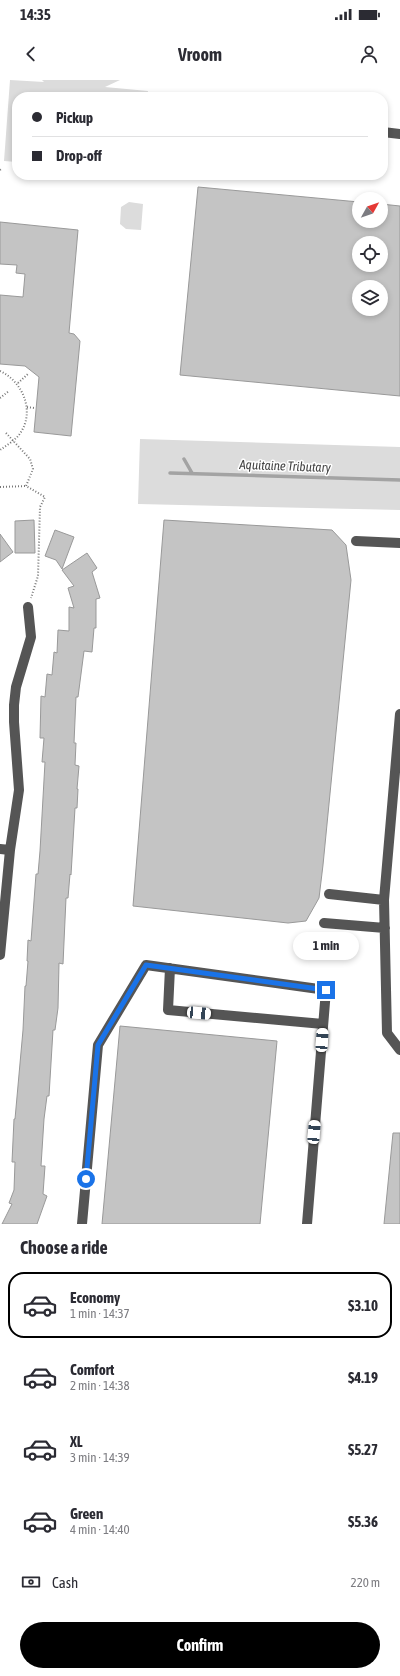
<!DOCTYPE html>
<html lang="en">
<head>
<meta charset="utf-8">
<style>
	:root { --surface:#fff; --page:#f7f7f7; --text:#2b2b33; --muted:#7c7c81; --line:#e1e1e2; --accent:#000 }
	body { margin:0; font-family:"Asap Condensed",sans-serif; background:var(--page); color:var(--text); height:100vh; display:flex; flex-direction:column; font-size:15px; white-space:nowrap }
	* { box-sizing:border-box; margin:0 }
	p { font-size:13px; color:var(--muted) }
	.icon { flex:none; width:22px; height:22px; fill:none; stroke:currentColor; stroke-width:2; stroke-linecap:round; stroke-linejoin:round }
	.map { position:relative; height:1144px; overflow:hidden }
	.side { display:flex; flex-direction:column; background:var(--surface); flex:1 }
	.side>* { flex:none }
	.banner { position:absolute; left:12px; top:12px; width:376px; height:88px; border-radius:16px; box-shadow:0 2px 6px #0003; display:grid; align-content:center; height:88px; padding:0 20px; background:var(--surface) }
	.needle { width:26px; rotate:50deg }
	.fabs { position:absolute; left:352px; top:112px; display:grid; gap:8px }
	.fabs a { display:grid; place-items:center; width:36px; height:36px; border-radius:50%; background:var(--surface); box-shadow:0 2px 6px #0003; font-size:20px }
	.end { position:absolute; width:18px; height:18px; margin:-9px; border:5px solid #1a73e8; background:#fff; box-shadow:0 0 0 2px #fff }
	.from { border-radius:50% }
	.bubble { position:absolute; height:28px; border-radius:14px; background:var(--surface); box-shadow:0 2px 6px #0003; font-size:13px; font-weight:700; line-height:28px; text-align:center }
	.car { position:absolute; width:12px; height:24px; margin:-12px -6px; border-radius:5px; box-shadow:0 0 3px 1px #0007; background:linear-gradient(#fff 24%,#345 0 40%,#fff 0 76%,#345 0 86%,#fff 0) }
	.banner b { display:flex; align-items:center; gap:14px; height:38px; font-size:15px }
	.banner b+b { border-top:1px solid var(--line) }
	.banner i { width:10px; height:10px; background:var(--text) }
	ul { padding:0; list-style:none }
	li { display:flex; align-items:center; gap:12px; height:66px; margin:0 8px 6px; padding:0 12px; border:2px solid transparent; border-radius:16px }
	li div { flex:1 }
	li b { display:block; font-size:15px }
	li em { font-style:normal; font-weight:700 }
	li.active { border-color:var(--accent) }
	li>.icon { width:36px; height:36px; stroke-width:1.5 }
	h2 { padding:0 20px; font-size:18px; line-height:48px }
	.pay { display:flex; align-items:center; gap:10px; height:44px; padding:0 20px; font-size:15px }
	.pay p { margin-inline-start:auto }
	.primary-button { display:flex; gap:8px; margin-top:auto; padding:8px 20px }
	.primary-button a { flex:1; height:46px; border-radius:24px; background:var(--accent); color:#fff; font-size:16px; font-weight:700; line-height:46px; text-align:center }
	.status { display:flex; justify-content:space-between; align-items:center; height:28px; padding:0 20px; background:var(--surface); direction:ltr }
	.status svg { height:11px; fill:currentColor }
	header { display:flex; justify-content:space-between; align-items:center; height:52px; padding:0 20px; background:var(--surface); font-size:18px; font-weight:700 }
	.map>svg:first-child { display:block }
</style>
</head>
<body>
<div class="status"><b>14:35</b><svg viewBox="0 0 49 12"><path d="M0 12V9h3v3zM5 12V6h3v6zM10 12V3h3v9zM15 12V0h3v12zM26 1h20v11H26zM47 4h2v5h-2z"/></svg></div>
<header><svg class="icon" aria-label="back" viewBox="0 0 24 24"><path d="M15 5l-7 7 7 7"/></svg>Vroom<svg class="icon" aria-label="person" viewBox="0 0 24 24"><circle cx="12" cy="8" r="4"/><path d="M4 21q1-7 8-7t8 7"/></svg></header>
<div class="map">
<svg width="400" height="1144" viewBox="0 0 400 1144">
	<rect width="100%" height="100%" fill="#fff"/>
	<path fill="#dcdcdc" d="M 10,0 L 44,2 L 42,0 L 120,0 L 105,7 L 148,11 L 147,17 L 17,17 L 17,82 L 4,81 Z
		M 129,122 L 143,124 L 141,150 L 126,149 L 120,144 L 121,127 Z
		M 140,359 L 400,367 L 400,430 L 138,424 Z"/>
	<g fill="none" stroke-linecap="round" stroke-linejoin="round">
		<path stroke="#a3a3a3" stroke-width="3.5" d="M 184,379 L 192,393
			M 170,393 L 400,400"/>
	</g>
	<path fill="#c4c4c4" stroke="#999" fill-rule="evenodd" d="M 198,107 L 359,122 L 359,141 L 381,141 L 381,124 L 400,126 L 400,316 L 180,295 ZM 359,163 L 381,163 L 381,185 L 359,185 ZM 359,207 L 381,207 L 381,229 L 359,229 Z
		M 0,142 L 78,150 L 69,253 L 74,254 L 80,261 L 71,356 L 34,352 L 39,297 L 25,286 L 0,284 L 0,215 L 23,217 L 25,194 L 16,193 L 17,185 L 0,184 Z
		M 34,440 L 35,473 L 15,473 L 15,441 Z
		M 164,440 L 332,450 L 346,465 L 351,500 L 323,785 L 319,818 L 306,841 L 288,843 L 133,826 Z
		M 55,450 L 74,457 L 62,489 L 56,480 L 45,476 Z
		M 0,454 L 13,472 L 0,482 Z
		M 87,473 L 97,488 L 92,492 L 100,518 L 96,519 L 96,548 L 94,548 L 92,572 L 84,571 L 78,617 L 76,617 L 74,663 L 76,663 L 75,685 L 79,686 L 77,709 L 78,709 L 77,728 L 75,728 L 71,795 L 70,794 L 68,818 L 66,818 L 63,884 L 59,883 L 58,928 L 55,950 L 53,950 L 49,1016 L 47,1016 L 44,1039 L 41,1086 L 45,1086 L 43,1114 L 47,1116 L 37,1144 L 2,1144 L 12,1124 L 9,1123 L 14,1110 L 15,1082 L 12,1082 L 14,1039 L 15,1039 L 23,950 L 25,906 L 26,906 L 28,881 L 27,881 L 28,860 L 31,861 L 36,794 L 38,794 L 40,771 L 45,682 L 42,682 L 44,658 L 40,658 L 41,616 L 45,617 L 47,594 L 52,595 L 54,572 L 57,573 L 58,550 L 69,551 L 69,527 L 74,528 L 68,508 L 74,506 L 62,490 Z
		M 120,946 L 277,961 L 260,1144 L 102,1144 Z
		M 393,1053 L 400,1053 L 400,1144 L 384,1144 Z"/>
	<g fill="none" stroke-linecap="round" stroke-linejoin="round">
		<path stroke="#777" stroke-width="2" stroke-dasharray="1 2" stroke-linecap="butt" d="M 0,90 L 1,89
			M 0,291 C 22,301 35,330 21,352 C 16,360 7,365 0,370
			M 18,303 L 29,293
			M 0,318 L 9,311
			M 27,327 L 34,328
			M 6,353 L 30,379 L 33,389 L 26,406 L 45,417 L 40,427 L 38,496 L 31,518
			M 0,407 L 26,406"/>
		<path stroke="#555" stroke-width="10" d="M 383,52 L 400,54
			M 356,461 L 400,463
			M 400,634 L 384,820 L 387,953 L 400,970
			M 0,769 L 10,770
			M 329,814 L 384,820
			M 324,843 L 385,848
			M 0,875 L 10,770 L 19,710 L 14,642 L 14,625 L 16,607 L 31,557 L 28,527
			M 170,888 L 168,930 L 323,944
			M 82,1144 L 98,965 L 146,885 L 326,910 L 307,1144"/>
	</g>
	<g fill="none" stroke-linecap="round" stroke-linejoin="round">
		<path stroke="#1a73e8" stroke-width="5" d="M 86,1099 L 98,965 L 146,885 L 326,910"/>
	</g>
	<g text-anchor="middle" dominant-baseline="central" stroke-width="3" stroke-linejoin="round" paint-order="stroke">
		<g font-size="13" font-style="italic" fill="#444" stroke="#fff">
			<text transform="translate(285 386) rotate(2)">Aquitaine Tributary</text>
		</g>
	</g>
</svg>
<div class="fabs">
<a><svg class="needle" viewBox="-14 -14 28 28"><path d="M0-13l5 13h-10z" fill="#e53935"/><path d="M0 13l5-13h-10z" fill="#7c7c81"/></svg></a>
<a><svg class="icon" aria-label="locate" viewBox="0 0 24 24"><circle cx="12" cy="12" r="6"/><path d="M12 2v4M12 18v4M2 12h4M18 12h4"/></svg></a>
<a><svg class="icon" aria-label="layers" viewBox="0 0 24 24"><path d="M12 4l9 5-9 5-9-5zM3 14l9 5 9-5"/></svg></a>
</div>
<i class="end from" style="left:86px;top:1099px"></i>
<i class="end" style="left:326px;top:910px"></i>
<div class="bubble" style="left:293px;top:852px;width:66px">1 min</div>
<i class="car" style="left:199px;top:933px;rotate:95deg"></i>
<i class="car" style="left:322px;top:960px;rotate:4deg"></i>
<i class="car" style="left:314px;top:1052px;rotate:5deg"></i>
<div class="banner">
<b><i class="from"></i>Pickup</b>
<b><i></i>Drop-off</b>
</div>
</div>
<section class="side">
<h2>Choose a ride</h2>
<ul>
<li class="active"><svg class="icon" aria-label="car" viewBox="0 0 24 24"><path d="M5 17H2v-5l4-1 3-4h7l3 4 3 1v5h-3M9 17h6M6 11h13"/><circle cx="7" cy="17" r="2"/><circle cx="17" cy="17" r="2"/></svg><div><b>Economy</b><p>1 min · 14:37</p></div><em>$3.10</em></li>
<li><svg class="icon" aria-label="car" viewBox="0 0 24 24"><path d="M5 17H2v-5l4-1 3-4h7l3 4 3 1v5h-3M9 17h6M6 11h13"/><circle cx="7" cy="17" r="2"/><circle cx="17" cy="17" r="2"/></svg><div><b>Comfort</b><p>2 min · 14:38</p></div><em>$4.19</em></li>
<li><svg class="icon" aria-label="car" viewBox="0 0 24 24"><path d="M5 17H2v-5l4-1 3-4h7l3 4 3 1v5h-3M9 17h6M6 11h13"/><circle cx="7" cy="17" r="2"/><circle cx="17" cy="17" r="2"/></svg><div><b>XL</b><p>3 min · 14:39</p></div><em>$5.27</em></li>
<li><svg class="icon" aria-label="car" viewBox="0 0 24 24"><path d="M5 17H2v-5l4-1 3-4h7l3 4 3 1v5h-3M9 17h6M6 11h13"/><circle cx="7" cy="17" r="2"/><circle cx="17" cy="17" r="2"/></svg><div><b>Green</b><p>4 min · 14:40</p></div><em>$5.36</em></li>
</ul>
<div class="pay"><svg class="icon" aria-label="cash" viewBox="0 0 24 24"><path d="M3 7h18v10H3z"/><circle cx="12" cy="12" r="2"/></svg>Cash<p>220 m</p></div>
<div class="primary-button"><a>Confirm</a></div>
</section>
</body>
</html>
